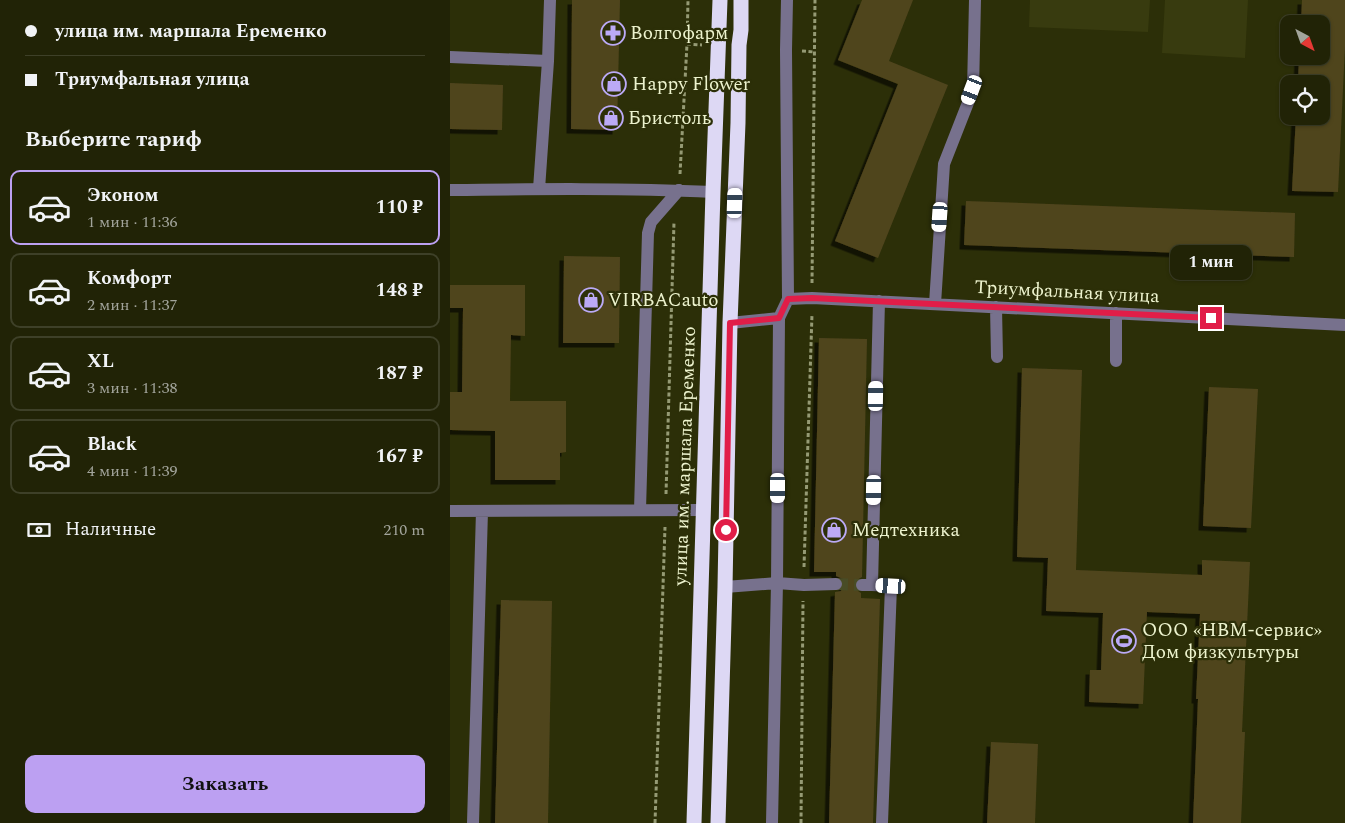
<!DOCTYPE html>
<html lang="ru">
<head>
<meta charset="utf-8">
<style>
	:root { --surface:#212306; --page:#2d2f14; --text:#f1f3f6; --muted:#a2a49b; --line:#3e4028; --accent:#bca0f2 }
	body { margin:0; font-family:Spectral,serif; background:var(--page); color:var(--text); height:100vh; display:flex; flex-direction:column; font-size:19px; white-space:nowrap }
	* { box-sizing:border-box; margin:0 }
	p { font-size:16px; color:var(--muted) }
	.icon { flex:none; width:28px; height:28px; fill:none; stroke:currentColor; stroke-width:2; stroke-linecap:round; stroke-linejoin:round }
	.map { position:relative; flex:1; overflow:hidden }
	.drawer { display:flex; flex-direction:column; background:var(--surface); width:450px }
	.drawer>* { flex:none }
	.top-card { display:grid; align-content:center; height:110px; padding:0 25px; background:var(--surface) }
	.needle { width:32px; rotate:139deg }
	.buttons { position:absolute; left:830px; top:15px; display:grid; gap:10px }
	.buttons a { display:grid; place-items:center; width:50px; height:50px; border-radius:10px; background:var(--surface); box-shadow:0 1px 4px #0004,0 0 0 1px var(--line); font-size:25px }
	.end { position:absolute; width:22px; height:22px; margin:-11px; border:6px solid #e11d48; background:#fff; box-shadow:0 0 0 2px #fff }
	.from { border-radius:50% }
	.bubble { position:absolute; height:35px; border-radius:10px; background:var(--surface); box-shadow:0 1px 4px #0004,0 0 0 1px var(--line); font-size:16px; font-weight:700; line-height:35px; text-align:center }
	.car { position:absolute; width:15px; height:30px; margin:-15px -8px; border-radius:6px; box-shadow:0 0 4px 1px #0007; background:linear-gradient(#fff 24%,#345 0 40%,#fff 0 76%,#345 0 86%,#fff 0) }
	.top-card b { display:flex; align-items:center; gap:18px; height:48px; font-size:19px }
	.top-card b+b { border-top:1px solid var(--line) }
	.top-card i { width:12px; height:12px; background:var(--text) }
	ul { padding:0; list-style:none }
	li { display:flex; align-items:center; gap:15px; height:75px; margin:0 10px 8px; padding:0 15px; border:2px solid var(--line); border-radius:10px }
	li div { flex:1 }
	li b { display:block; font-size:19px }
	li em { font-style:normal; font-weight:700 }
	li.active { border-color:var(--accent) }
	li>.icon { width:45px; height:45px; stroke-width:1.5 }
	h2 { padding:0 25px; font-size:22px; line-height:60px }
	.pay { display:flex; align-items:center; gap:12px; height:55px; padding:0 25px; font-size:19px }
	.pay p { margin-inline-start:auto }
	.button { display:flex; gap:10px; margin-top:auto; padding:10px 25px }
	.button a { flex:1; height:58px; border-radius:10px; background:var(--accent); color:#111; font-size:20px; font-weight:700; line-height:58px; text-align:center }
	main { display:flex; flex:1; min-height:0 }
	.map>svg:first-child { display:block }
</style>
</head>
<body>
<main>
<section class="drawer">
<div class="top-card">
<b><i class="from"></i>улица им. маршала Еременко</b>
<b><i></i>Триумфальная улица</b>
</div>
<h2>Выберите тариф</h2>
<ul>
<li class="active"><svg class="icon" aria-label="car" viewBox="0 0 24 24"><path d="M5 17H2v-5l4-1 3-4h7l3 4 3 1v5h-3M9 17h6M6 11h13"/><circle cx="7" cy="17" r="2"/><circle cx="17" cy="17" r="2"/></svg><div><b>Эконом</b><p>1 мин · 11:36</p></div><em>110 ₽</em></li>
<li><svg class="icon" aria-label="car" viewBox="0 0 24 24"><path d="M5 17H2v-5l4-1 3-4h7l3 4 3 1v5h-3M9 17h6M6 11h13"/><circle cx="7" cy="17" r="2"/><circle cx="17" cy="17" r="2"/></svg><div><b>Комфорт</b><p>2 мин · 11:37</p></div><em>148 ₽</em></li>
<li><svg class="icon" aria-label="car" viewBox="0 0 24 24"><path d="M5 17H2v-5l4-1 3-4h7l3 4 3 1v5h-3M9 17h6M6 11h13"/><circle cx="7" cy="17" r="2"/><circle cx="17" cy="17" r="2"/></svg><div><b>XL</b><p>3 мин · 11:38</p></div><em>187 ₽</em></li>
<li><svg class="icon" aria-label="car" viewBox="0 0 24 24"><path d="M5 17H2v-5l4-1 3-4h7l3 4 3 1v5h-3M9 17h6M6 11h13"/><circle cx="7" cy="17" r="2"/><circle cx="17" cy="17" r="2"/></svg><div><b>Black</b><p>4 мин · 11:39</p></div><em>167 ₽</em></li>
</ul>
<div class="pay"><svg class="icon" aria-label="cash" viewBox="0 0 24 24"><path d="M3 7h18v10H3z"/><circle cx="12" cy="12" r="2"/></svg>Наличные<p>210 m</p></div>
<div class="button"><a>Заказать</a></div>
</section>
<div class="map">
<svg width="895" height="823" viewBox="0 0 895 823">
	<defs>
		<filter id="shadow"><feDropShadow dx="-4.5" dy="4.5" stdDeviation="0" flood-color="#0009"/></filter>
	</defs>
	<rect width="100%" height="100%" fill="#2c2f08"/>
	<path fill="#383b0f" d="M 580,0 L 700,0 L 698,32 L 579,27 Z
		M 715,0 L 798,0 L 795,58 L 712,53 Z"/>
	<path fill="#4f441d" filter="url(#shadow)" d="M 122,0 L 170,0 L 167,130 L 121,129 Z
		M 412,0 L 463,0 L 439,61 L 498,85 L 428,258 L 385,241 L 448,84 L 388,60 Z
		M 852,0 L 895,0 L 895,47 L 888,192 L 842,191 L 846,116 L 871,116 L 871,84 L 848,84 L 849,56 L 871,56 L 871,24 L 851,24 Z
		M 0,83 L 53,85 L 52,130 L 0,129 Z
		M 516,201 L 845,213 L 844,257 L 514,245 Z
		M 114,256 L 170,257 L 169,343 L 113,343 Z
		M 0,285 L 75,285 L 75,336 L 61,335 L 60,401 L 116,401 L 116,452 L 110,453 L 110,480 L 45,480 L 45,431 L 0,430 L 0,392 L 12,392 L 13,308 L 0,308 Z
		M 369,338 L 417,339 L 412,577 L 405,581 L 404,585 L 405,589 L 411,593 L 411,598 L 430,599 L 423,823 L 379,823 L 385,592 L 391,591 L 394,584 L 393,579 L 386,576 L 386,572 L 364,572 Z
		M 572,368 L 632,370 L 626,570 L 752,575 L 752,560 L 800,562 L 792,732 L 795,732 L 791,823 L 743,823 L 748,699 L 746,699 L 750,614 L 697,612 L 693,704 L 639,702 L 640,670 L 651,670 L 653,613 L 596,611 L 598,558 L 567,557 Z
		M 759,387 L 808,389 L 801,528 L 753,526 Z
		M 51,600 L 102,601 L 98,823 L 45,823 Z
		M 541,742 L 588,744 L 585,823 L 537,823 Z"/>
	<g fill="none" stroke-linecap="round" stroke-linejoin="round">
		<path stroke="#494c26" stroke-width="12" stroke-dasharray="12 6" stroke-linecap="butt" d="M 386,584 L 412,585"/>
		<path stroke="#959a74" stroke-width="3" stroke-dasharray="4 2.5" stroke-linecap="butt" d="M 237,44 L 252,45
			M 352,51 L 364,52
			M 230,174 L 237,44 L 238,0
			M 362,283 L 365,0
			M 216,494 L 224,222
			M 354,567 L 362,314
			M 205,823 L 215,527
			M 351,823 L 353,601"/>
		<path stroke="#77718d" stroke-width="12" d="M 0,57 L 98,61
			M 89,189 L 98,61 L 100,0
			M 0,190 C 87,189 175,188 263,192
			M 338,299 L 362,298 L 895,325
			M 485,304 L 494,164 L 523,90 L 525,0
			M 546,307 L 547,357
			M 666,313 L 666,361
			M 280,323 L 329,318
			M 190,510 L 198,233 L 201,222 L 229,190
			M 0,511 L 253,510
			M 412,585 L 422,585 L 429,301
			M 422,585 L 441,586 L 432,823
			M 275,587 L 327,583 L 354,585 L 386,584
			M 23,823 L 32,511
			M 322,823 L 327,583 L 329,318 L 338,299 L 336,50 L 337,0"/>
		<path stroke="#ddd8f4" stroke-width="15" d="M 244,823 L 263,192 L 270,0
			M 268,823 L 275,587 L 280,323 L 288,123 L 289,45 L 291,30 L 291,0"/>
	</g>
	<g fill="none" stroke-linecap="round" stroke-linejoin="round">
		<path stroke="#e11d48" stroke-width="6" d="M 276,530 L 280,323 L 329,318 L 338,299 L 362,298 L 761,318"/>
	</g>
	<defs>
		<g id="pharmacy-ring" transform="scale(1.25)"><circle r="9.5" fill="#2c2f08" stroke="#bbaaf6" stroke-width="1.5"/><path d="M-2-6h4v4h4v4h-4v4h-4v-4h-4v-4h4Z" fill="#bbaaf6"/></g>
		<g id="shop-ring" transform="scale(1.25)"><circle r="9.5" fill="#2c2f08" stroke="#bbaaf6" stroke-width="1.5"/><path d="M-5-2.5h2.3a2.7 3.5 0 0 1 5.4 0H5L5.5 6h-11ZM-1.5-2.5h3a1.5 2.3 0 0 0-3 0Z" fill="#bbaaf6"/></g>
		<g id="stadium-ring" transform="scale(1.25)"><circle r="9.5" fill="#2c2f08" stroke="#bbaaf6" stroke-width="1.5"/><path d="M0-5a6.5 5 0 1 0 0 10a6.5 5 0 1 0 0-10ZM-3.5-1.8h7v3.6h-7Z" fill="#bbaaf6"/></g>
	</defs>
	<g fill-rule="evenodd">
		<use href="#pharmacy-ring" x="163" y="33"/>
		<use href="#shop-ring" x="164" y="84"/>
		<use href="#shop-ring" x="161" y="118"/>
		<use href="#shop-ring" x="141" y="300"/>
		<use href="#shop-ring" x="384" y="530"/>
		<use href="#stadium-ring" x="674" y="641"/>
	</g>
	<g text-anchor="middle" dominant-baseline="central" stroke-width="4.5" stroke-linejoin="round" paint-order="stroke">
		<g font-size="19" fill="#edf3ce" stroke="#2c2f08" text-anchor="start">
			<text x="180" y="33">Волгофарм</text>
			<text x="182" y="84">Happy Flower</text>
			<text x="178" y="118">Бристоль</text>
			<text x="158" y="300">VIRBACauto</text>
			<text x="402" y="530">Медтехника</text>
			<text x="692" y="630">ООО «НВМ-сервис»<tspan x="692" dy="22">Дом физкультуры</tspan></text>
		</g>
		<g font-size="19" fill="#edf3ce" stroke="#2c2f08">
			<text transform="translate(617 292) rotate(3)">Триумфальная улица</text>
			<text transform="translate(235 456) rotate(-88)">улица им. маршала Еременко</text>
		</g>
	</g>
</svg>
<div class="buttons">
<a><svg class="needle" viewBox="-14 -14 28 28"><path d="M0-13l5 13h-10z" fill="#e53935"/><path d="M0 13l5-13h-10z" fill="#a2a49b"/></svg></a>
<a><svg class="icon" aria-label="locate" viewBox="0 0 24 24"><circle cx="12" cy="12" r="6"/><path d="M12 2v4M12 18v4M2 12h4M18 12h4"/></svg></a>
</div>
<i class="end from" style="left:276px;top:530px"></i>
<i class="end" style="left:761px;top:318px"></i>
<div class="bubble" style="left:720px;top:245px;width:82px">1 мин</div>
<i class="car" style="left:522px;top:90px;rotate:201deg"></i>
<i class="car" style="left:285px;top:203px;rotate:2deg"></i>
<i class="car" style="left:490px;top:217px;rotate:184deg"></i>
<i class="car" style="left:426px;top:396px;rotate:1deg"></i>
<i class="car" style="left:328px;top:488px;rotate:180deg"></i>
<i class="car" style="left:424px;top:490px;rotate:181deg"></i>
<i class="car" style="left:441px;top:586px;rotate:273deg"></i>
</div>
</main>
</body>
</html>
